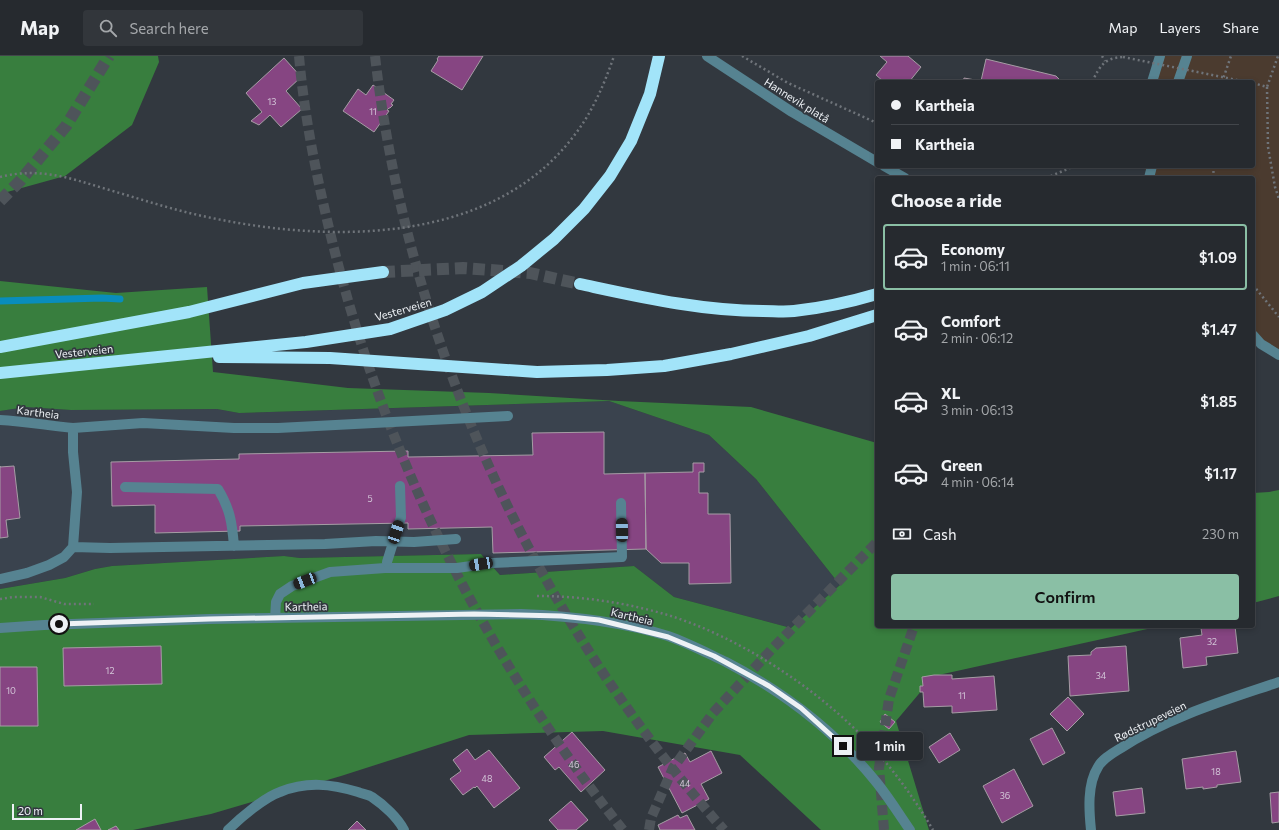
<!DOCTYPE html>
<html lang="en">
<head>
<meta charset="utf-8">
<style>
	:root { --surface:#262a2f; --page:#32363b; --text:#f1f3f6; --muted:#a4a7aa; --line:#42464b; --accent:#8abfa5 }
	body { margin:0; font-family:Commissioner,sans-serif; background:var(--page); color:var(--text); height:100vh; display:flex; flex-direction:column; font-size:15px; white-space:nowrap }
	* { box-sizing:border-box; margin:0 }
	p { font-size:13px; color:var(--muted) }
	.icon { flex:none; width:22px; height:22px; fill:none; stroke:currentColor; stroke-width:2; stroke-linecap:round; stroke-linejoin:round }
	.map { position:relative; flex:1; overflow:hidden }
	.details { position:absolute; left:875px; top:120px; width:380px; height:452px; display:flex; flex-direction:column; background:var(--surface); border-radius:4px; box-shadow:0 2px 6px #0003,0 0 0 1px var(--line) }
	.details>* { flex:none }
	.guide { position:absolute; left:875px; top:24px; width:380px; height:88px; border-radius:4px; box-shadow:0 2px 6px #0003,0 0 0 1px var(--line); display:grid; align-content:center; height:88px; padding:0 16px; background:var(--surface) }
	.scale { position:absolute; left:12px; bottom:10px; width:70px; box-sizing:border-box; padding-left:4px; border:2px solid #edf1f5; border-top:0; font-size:11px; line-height:14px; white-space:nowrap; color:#edf1f5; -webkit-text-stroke:3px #32383f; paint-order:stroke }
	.end { position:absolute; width:18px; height:18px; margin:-9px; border:5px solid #edf1f5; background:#111; box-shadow:0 0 0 2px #111 }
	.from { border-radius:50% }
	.bubble { position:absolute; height:28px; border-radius:4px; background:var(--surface); box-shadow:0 2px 6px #0003,0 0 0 1px var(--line); font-size:13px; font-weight:600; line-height:28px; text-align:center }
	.car { position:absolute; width:12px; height:24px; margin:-12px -6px; border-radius:5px; box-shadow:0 0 3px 1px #0007; background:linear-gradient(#222 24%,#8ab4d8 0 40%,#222 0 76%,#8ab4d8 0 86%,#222 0) }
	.guide b { display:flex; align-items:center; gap:14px; height:38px; font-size:15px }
	.guide b+b { border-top:1px solid var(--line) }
	.guide i { width:10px; height:10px; background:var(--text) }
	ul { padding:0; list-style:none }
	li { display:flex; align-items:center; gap:12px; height:66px; margin:0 8px 6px; padding:0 8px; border:2px solid transparent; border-radius:4px }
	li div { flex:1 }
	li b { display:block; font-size:15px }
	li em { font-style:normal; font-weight:600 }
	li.current { border-color:var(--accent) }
	li>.icon { width:36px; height:36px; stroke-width:1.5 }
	h2 { padding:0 16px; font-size:18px; line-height:48px }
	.pay { display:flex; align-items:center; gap:10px; height:44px; padding:0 16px; font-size:15px }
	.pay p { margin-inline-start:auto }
	.cta { display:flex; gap:8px; margin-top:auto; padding:8px 16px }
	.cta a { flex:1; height:46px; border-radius:4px; background:var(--accent); color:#111; font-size:16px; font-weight:600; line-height:46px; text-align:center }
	header { display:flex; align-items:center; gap:24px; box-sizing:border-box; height:56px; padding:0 20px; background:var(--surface); border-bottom:1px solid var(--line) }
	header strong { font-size:19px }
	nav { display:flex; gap:22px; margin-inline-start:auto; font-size:14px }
	.search { width:280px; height:36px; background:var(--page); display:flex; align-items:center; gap:10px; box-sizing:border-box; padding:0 14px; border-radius:4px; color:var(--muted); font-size:15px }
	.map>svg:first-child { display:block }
</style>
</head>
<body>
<header>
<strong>Map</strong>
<div class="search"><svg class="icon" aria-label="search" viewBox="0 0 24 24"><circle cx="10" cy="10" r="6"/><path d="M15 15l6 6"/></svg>Search here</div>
<nav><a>Map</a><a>Layers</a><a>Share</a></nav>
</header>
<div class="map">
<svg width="1279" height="774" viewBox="0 0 1279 774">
	<rect width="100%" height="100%" fill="#32383f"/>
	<path fill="#3a434e" d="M 609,345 L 709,379 L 756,423 L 840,529 L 791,572 L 674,541 L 634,510 L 500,519 L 481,498 L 300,502 L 284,500 L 112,510 L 95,513 L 65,522 L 0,533 L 0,355 L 26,351 L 71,354 L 217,353 L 239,357 Z"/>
	<path fill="#4b3b2f" d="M 1161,0 L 1279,0 L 1279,302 L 1253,280 L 1253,122 L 1151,122 L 1143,110 L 1253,110 L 1253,26 L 1155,26 Z"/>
	<path fill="#387e3e" d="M 0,0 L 158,0 L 159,6 L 132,69 L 65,120 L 0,138 Z
		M 0,225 L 116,237 L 207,231 L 213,316 L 348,332 L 489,337 L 619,345 L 751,351 L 877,387 L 877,570 L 1161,570 L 934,620 L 896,665 L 929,774 L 821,774 L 740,699 L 603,675 L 469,679 L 341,720 L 211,758 L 133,774 L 0,774 L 0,533 L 65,522 L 95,513 L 112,510 L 284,500 L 300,502 L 481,498 L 500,519 L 634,510 L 674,541 L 791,572 L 840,529 L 756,423 L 709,379 L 609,345 L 239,357 L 217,353 L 71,354 L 26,351 L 0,355 Z
		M 1279,434 L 1279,540 L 1253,547 L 1253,437 L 1269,436 Z"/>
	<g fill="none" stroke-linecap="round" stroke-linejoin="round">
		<path stroke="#098dbc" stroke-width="7" d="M 0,245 L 102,242 L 120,243"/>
	</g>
	<path fill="#864582" stroke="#a69da5" d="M 439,0 L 483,0 L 462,34 L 431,15 L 438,4 L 437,3 Z
		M 880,0 L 908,0 L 921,11 L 909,26 L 884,26 L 876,19 L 887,6 Z
		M 284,2 L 301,21 L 286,35 L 302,53 L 281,71 L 270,59 L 259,69 L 251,65 L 262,56 L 246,37 Z
		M 986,3 L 1056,20 L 1062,26 L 963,26 L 964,22 L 981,25 Z
		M 373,29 L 394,44 L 391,48 L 393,49 L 390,52 L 389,52 L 387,54 L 389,55 L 374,76 L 343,55 L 358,33 L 366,39 Z
		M 604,376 L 604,418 L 645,417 L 646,493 L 493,497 L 492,471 L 408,473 L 408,467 L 240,470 L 240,475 L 155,477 L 155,449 L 112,450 L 111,406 L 239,403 L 239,398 L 408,395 L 408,401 L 533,399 L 532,377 Z
		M 693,407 L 704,407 L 704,416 L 699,416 L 699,437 L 708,437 L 708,458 L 730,458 L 731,527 L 689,528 L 689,507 L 661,507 L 646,493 L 645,417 L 693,416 Z
		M 0,410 L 0,411 L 14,410 L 20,462 L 6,464 L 8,481 L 0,482 Z
		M 1214,570 L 1235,570 L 1238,597 L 1206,601 L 1207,609 L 1183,612 L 1180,582 L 1202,579 L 1201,572 Z
		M 161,590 L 162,628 L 64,630 L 63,592 Z
		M 1126,590 L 1129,635 L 1070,640 L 1068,600 L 1091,599 L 1091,596 L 1096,592 Z
		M 0,611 L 37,611 L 38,670 L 0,670 Z
		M 934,619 L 952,619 L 952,623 L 994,620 L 997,654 L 952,657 L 952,650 L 924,651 L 923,636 L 920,636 L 920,630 L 923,630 L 922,621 Z
		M 1068,641 L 1084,658 L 1067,675 L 1050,658 Z
		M 885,658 L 895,666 L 889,673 L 880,666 Z
		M 1052,672 L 1065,697 L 1043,709 L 1030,683 Z
		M 572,676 L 605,714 L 581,736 L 559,711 L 555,714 L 544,701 Z
		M 950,677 L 960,694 L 939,707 L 929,691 Z
		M 467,693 L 475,704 L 489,694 L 520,732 L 494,752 L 477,730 L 475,732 L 474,731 L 463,739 L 450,723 L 461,715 L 453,704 Z
		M 711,695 L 722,717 L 701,728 L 709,743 L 682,757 L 658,711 L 685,697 L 690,706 Z
		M 1236,695 L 1241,726 L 1217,729 L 1217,731 L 1203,733 L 1203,731 L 1186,733 L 1182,703 Z
		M 1014,713 L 1033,750 L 1002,767 L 983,730 Z
		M 1142,732 L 1145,757 L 1116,760 L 1113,736 Z
		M 1279,736 L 1279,766 L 1272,767 L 1270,737 Z
		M 571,745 L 588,764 L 576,774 L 558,774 L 549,764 Z
		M 678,759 L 680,762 L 687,759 L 695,774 L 660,774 L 658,769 Z
		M 95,763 L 101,774 L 76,774 Z
		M 357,765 L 366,774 L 348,774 Z
		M 116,770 L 119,774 L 108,774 Z"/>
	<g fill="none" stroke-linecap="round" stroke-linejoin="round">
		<path stroke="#4e545a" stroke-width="10" stroke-dasharray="10 5" stroke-linecap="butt" d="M 299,0 C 304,57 315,113 328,168 C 381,393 480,594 623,774
			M 375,0 C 408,285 533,559 724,774
			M 649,774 L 651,762 L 673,712 L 713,657 L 771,594 L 877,486
			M 884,774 L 879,712 L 889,643 L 914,570"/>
		<path stroke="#4e545a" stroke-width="12" stroke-dasharray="12 6" stroke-linecap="butt" d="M 0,145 L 21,124 L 66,70 L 109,0
			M 383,216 L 463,212 L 530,217 L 580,228"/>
		<path stroke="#6f747a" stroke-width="2.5" stroke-dasharray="2 3" stroke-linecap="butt" d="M 742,0 L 788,27 L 877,67
			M 1102,0 L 1105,5
			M 1092,26 C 1100,10 1104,2 1123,1
			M 1222,26 L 1231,0
			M 1253,27 L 1267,31 L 1278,0
			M 1267,31 L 1268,91 L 1275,131 L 1279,143
			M 1213,110 L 1214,122
			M 0,121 C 39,111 70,122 106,133 C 137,142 167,152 198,159 C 321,187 488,192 573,81 C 592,57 604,29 614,0
			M 1046,122 L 1075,110
			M 1253,229 L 1279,261
			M 537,540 C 582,540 629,547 671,560 C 739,582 810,628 860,678 C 888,706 913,740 933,774
			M 0,543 L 13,541 L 40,541 L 64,548 L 94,548"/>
		<path stroke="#568391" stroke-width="10" d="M 707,0 L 792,56 L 877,106
			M 1152,26 L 1160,0
			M 1178,26 L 1187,0
			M 884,110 L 905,122
			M 1149,122 L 1152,110
			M 1253,279 L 1261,288 L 1279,299
			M 0,364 C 25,365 49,370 73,372 L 73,396 L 77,436 L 73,491 L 64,501 L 49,509 L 27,517 L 0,523
			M 73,372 L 143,367 L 234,372 L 278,372 L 508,360
			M 400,430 L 401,461
			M 125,431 L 218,433 C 230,453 232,466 234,490
			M 73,491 L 110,492 L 325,488 L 376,485 L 414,486 L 456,483
			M 275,562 L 276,546 L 280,538 L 292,530 L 330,516 L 385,512 L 457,512 L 492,507 L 622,501 L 621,447
			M 0,572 L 44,569 L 209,563 L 521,558 C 571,560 620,565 668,580 C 688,587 707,597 726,606 C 784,636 836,676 877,727 C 889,742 899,758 910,774
			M 228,774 C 240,762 265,741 280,736 C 307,725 331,728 358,736 C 362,738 368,738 372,741 C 384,749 398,762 404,774
			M 1091,774 C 1089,755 1087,728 1098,711 C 1102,703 1113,697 1121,692 C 1168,661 1226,644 1279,626"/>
		<path stroke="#a2e4f9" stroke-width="12" d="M 580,228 C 641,241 701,255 763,255 C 773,255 784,256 794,255 C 822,252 850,246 877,238
			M 0,291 L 189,256 L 303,227 L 383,216
			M 219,301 L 330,302 L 537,316 L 607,314 L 664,310 L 731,298 L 809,280 L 877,259
			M 0,317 L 306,286 L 390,273 L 445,254 L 482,236 L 521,210 L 554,183 L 584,153 L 610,120 L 631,85 L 650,38 L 659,0"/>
		<path stroke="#6f747a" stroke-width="2.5" stroke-dasharray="2 3" stroke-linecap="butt" d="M 1123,1 L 1247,26"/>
		<path stroke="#568391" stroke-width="10" d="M 387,506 L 401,461"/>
	</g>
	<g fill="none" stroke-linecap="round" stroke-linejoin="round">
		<path stroke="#edf1f5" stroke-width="5" d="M 59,568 L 209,563 L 474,558 L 561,560 L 599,564 L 668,581 L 714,600 L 769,630 L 801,652 L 843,690"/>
	</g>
	<g text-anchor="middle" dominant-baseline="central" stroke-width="3.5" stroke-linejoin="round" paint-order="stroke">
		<g font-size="9" fill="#d3c6d8">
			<text x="272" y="45">13</text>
			<text x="373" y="55">11</text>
			<text x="370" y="442">5</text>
			<text x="1212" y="585">32</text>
			<text x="110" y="614">12</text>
			<text x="1101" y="619">34</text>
			<text x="11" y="634">10</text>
			<text x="962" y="639">11</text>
			<text x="574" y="708">46</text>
			<text x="1216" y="715">18</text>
			<text x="487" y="722">48</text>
			<text x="685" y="727">44</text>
			<text x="1005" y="739">36</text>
		</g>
		<g font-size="11" fill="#edf1f5" stroke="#32383f">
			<text transform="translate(797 44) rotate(32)">Hannevik platå</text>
			<text transform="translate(403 253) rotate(-16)">Vesterveien</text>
			<text transform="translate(84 295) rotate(-6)">Vesterveien</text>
			<text transform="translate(38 356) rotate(7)">Kartheia</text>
			<text transform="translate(306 550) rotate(-1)">Kartheia</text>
			<text transform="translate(632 560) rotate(13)">Kartheia</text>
			<text transform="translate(1150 665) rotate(-26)">Rødstrupeveien</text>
		</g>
	</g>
</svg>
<div class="scale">20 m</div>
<i class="end from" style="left:59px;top:568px"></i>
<i class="end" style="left:843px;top:690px"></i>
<div class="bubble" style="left:857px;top:676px;width:66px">1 min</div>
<i class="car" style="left:622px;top:474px;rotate:359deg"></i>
<i class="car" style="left:396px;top:476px;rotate:18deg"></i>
<i class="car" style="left:481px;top:508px;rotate:261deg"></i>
<i class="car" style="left:305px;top:525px;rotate:249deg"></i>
<div class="guide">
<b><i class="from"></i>Kartheia</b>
<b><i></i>Kartheia</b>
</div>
<section class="details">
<h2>Choose a ride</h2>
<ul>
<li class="current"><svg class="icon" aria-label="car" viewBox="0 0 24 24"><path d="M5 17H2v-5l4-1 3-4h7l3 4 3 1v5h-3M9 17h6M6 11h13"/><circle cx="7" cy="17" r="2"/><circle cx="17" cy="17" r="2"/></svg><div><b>Economy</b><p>1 min · 06:11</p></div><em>$1.09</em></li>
<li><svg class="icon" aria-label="car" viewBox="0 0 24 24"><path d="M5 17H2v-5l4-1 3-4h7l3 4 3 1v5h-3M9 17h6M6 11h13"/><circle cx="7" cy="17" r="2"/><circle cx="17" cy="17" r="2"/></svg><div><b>Comfort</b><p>2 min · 06:12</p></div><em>$1.47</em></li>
<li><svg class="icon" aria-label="car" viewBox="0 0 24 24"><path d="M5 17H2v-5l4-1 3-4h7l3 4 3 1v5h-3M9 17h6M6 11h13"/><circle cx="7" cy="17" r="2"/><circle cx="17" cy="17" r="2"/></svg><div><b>XL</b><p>3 min · 06:13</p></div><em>$1.85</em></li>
<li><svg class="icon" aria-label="car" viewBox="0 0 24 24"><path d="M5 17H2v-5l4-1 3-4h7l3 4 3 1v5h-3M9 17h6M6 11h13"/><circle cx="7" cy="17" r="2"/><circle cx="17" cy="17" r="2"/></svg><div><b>Green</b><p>4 min · 06:14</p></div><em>$1.17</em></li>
</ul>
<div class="pay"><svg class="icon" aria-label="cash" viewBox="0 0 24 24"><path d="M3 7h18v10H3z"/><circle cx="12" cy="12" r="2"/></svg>Cash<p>230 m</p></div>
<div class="cta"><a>Confirm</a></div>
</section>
</div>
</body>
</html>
